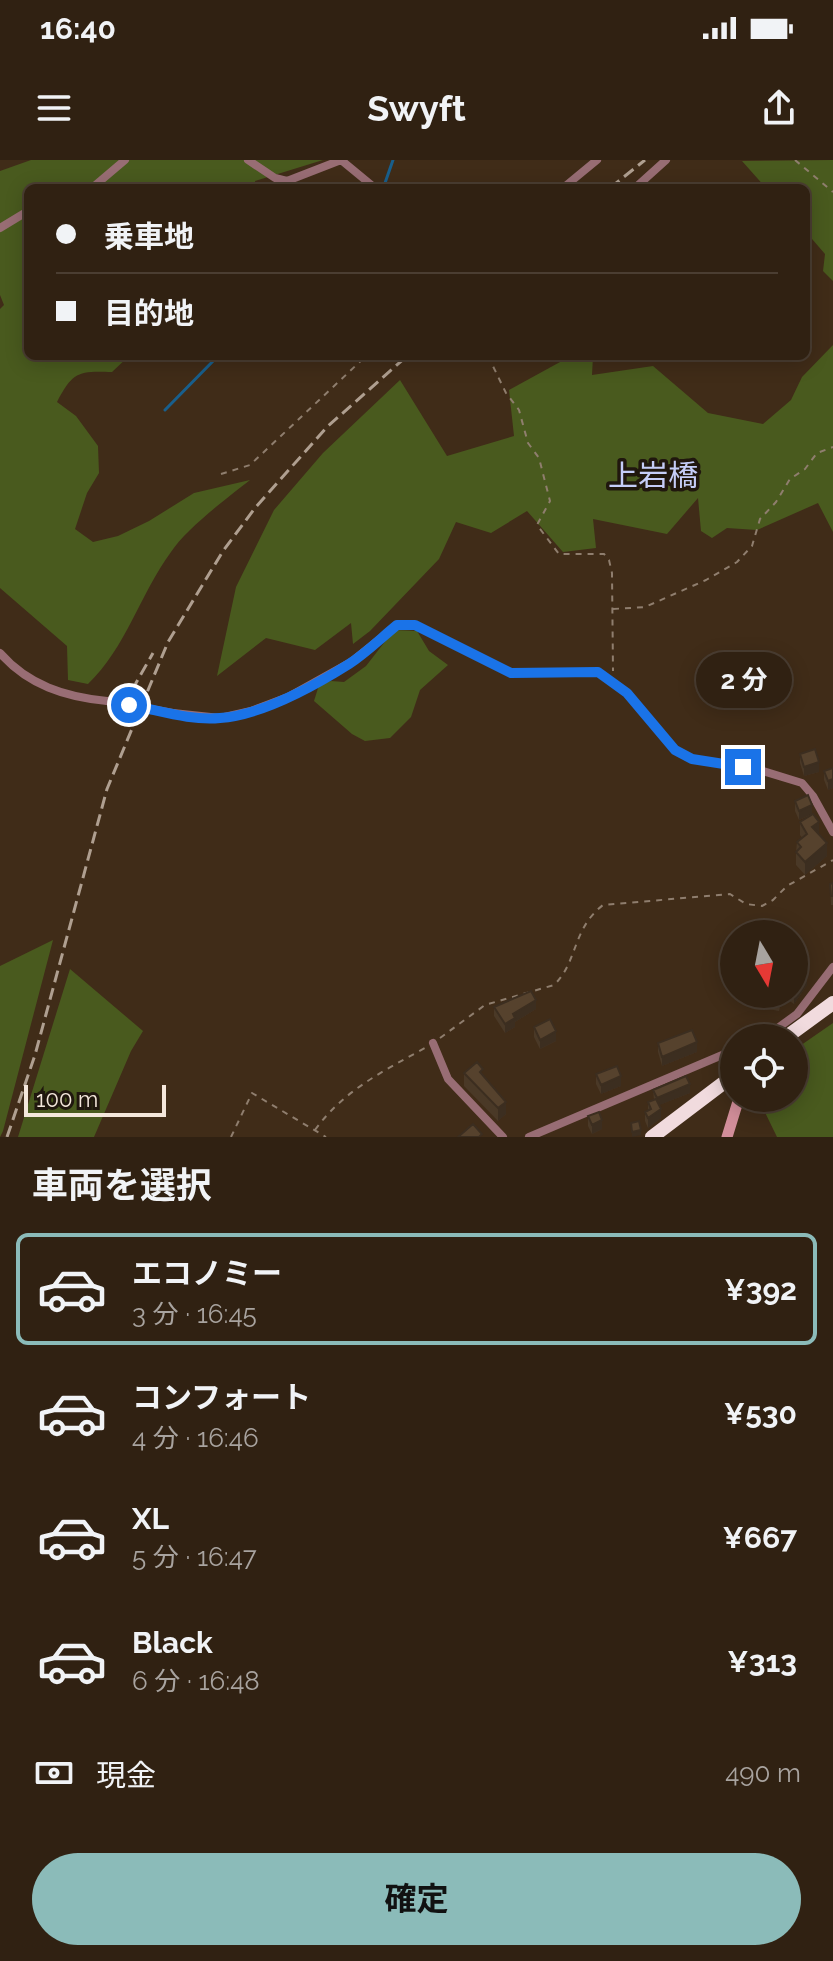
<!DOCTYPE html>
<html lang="ja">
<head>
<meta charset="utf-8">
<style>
	:root { --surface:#302112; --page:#38291b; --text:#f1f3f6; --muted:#a8a39f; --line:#4b3e32; --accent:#8bbbb9 }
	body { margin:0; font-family:Raleway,"Noto Sans JP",sans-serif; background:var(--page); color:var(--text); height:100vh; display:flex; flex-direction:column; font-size:30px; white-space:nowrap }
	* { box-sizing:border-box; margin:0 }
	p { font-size:26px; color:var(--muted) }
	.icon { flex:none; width:44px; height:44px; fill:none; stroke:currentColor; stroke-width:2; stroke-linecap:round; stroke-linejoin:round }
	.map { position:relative; height:977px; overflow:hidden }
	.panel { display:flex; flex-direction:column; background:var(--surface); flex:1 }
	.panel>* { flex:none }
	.guide { position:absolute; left:24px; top:24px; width:786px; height:176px; border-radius:12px; box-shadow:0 4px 20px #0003,0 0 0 2px var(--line); display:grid; align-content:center; height:176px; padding:0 32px; background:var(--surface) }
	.needle { width:52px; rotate:170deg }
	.controls { position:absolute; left:720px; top:760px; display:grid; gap:16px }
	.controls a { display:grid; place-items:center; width:88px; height:88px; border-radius:50%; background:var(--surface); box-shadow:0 4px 20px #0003,0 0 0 2px var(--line); font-size:40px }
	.scale { position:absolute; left:24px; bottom:20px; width:142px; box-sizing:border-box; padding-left:8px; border:4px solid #f4e7db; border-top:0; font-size:22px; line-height:28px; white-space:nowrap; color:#f4e7db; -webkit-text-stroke:6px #20170e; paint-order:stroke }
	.end { position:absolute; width:36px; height:36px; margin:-18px; border:10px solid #1a73e8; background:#fff; box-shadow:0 0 0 4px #fff }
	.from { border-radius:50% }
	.bubble { position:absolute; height:56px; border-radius:28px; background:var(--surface); box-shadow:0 4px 20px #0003,0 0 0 2px var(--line); font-size:26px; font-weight:700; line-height:56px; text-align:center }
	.guide b { display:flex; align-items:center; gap:28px; height:76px; font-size:30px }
	.guide b+b { border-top:2px solid var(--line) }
	.guide i { width:20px; height:20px; background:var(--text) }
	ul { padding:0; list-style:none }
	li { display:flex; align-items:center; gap:24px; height:112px; margin:0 16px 12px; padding:0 16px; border:4px solid transparent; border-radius:12px }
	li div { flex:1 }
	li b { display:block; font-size:30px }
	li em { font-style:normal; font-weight:700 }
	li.on { border-color:var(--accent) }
	li>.icon { width:72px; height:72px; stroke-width:1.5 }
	h2 { padding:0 32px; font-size:36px; line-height:96px }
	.pay { display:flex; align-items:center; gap:20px; height:88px; padding:0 32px; font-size:30px }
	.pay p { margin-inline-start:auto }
	.button { display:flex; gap:16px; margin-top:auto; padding:16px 32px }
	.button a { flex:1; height:92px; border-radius:48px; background:var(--accent); color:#111; font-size:32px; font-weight:700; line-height:92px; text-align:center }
	.status { display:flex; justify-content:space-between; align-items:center; height:56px; padding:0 40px; background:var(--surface); direction:ltr }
	.status svg { height:22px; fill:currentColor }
	header { display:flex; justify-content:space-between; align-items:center; height:104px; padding:0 32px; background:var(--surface); font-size:36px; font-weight:700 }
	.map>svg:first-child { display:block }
</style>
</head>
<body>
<div class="status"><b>16:40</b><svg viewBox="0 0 49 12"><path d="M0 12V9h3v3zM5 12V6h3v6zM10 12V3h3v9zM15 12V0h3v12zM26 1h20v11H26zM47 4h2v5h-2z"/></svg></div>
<header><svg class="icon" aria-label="menu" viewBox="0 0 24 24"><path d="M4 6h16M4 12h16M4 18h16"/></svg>Swyft<svg class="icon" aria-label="share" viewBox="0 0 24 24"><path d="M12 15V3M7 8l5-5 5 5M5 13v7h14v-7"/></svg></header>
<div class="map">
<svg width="833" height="977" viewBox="0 0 833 977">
	<rect width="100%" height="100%" fill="#402c18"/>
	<path fill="#495a1e" d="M 31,0 L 323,0 L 255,21 L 256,28 L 28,28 L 28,196 L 129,196 L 112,212 C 79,211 73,211 57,242 L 76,256 L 98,286 L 99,313 L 87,333 L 75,369 L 93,382 L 118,376 L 149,361 L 194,333 L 250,320 C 227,338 186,369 171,392 C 140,434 126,488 88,524 L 68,520 L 67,486 L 0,428 L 0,149 L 4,145 L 0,135 L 0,11 Z
		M 833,0 L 833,121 L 823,111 L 825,94 L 806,72 L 806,28 L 766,28 L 742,1 Z
		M 833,185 L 833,372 L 818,343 L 757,370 L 727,368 L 712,378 L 701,371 L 698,338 L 667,374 L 593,359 L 596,388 L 563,392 L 527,351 L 491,373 L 456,362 L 439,399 L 370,471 L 353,484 L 351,463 L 315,490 L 266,478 L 217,516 L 236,427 L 274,350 L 323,293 L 400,220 L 447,296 L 514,276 L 509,230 L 571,196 L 593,196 L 592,215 L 653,206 L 708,253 L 763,264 L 791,240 L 802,217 Z
		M 394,470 L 417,471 L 429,491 L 448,505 L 420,530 L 411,557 L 390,578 L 365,581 L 352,574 L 314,541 L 319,525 L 331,521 L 344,522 L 366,506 Z
		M 53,780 L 3,971 L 0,977 L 0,806 Z
		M 70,809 L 143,871 L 131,891 L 94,977 L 18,977 Z
		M 833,863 L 833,977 L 777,977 L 758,938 L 794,938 L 794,890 Z"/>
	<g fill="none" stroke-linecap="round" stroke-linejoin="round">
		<path stroke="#195f8c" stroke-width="3" d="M 380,28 L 385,23 L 393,0
			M 165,250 L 218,196"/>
		<path stroke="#8f7e6e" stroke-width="2" stroke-dasharray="6 6" stroke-linecap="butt" d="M 795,0 L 833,32
			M 488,196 L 506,233 L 519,250 L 528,283 L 539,298 L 550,341 L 537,365 L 559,394 L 604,394 L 609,400 L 612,413 L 613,511
			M 221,314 L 250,305 L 366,196
			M 613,449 L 645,447 L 706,420 L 737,402 L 752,386 L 760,359 L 776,342 L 790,319 L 805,309 L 817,293 L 833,287
			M 440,878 L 485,845 L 554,825 C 578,802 572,769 603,745 L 730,734 L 746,744 L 762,746 L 773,740 L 787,726 L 833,700
			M 315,970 C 343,931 383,911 425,888
			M 231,977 L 252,933 L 326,977"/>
		<path stroke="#986d74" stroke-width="8" d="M 248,0 L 275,18 L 287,21 L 341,0 L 375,28
			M 92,28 L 125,0
			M 563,28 L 597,0
			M 635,28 L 666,0
			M 0,68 L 28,51
			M 0,493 C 28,525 65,537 107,541
			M 173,553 L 220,558 L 251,551 L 288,537 L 351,502 L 397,465 L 415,465 L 511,513 L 598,512 L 627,533 L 675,590 L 692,599 L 753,608 L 802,623 L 813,636 L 833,672
			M 764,878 L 797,854 L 833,807
			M 433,883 L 448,919 L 503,977
			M 529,977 L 734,890"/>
		<path stroke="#d28e9a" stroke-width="11" d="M 727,977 L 739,938"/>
		<path stroke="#f1dbde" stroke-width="14" d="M 785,878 L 833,843
			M 652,977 L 734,915"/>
		<path stroke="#af9f90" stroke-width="3" stroke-dasharray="12 6" stroke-linecap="butt" d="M 610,28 L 645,0
			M 121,565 L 136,523 L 153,493
			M 7,977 L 35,895 L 107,629 L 168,482 L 223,391 L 255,348 L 327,267 L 407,196"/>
		<path stroke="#986d74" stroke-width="8" d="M 107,541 L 173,553"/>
	</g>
	<path fill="#4a3927" d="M 800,594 L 819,612 L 804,616 L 800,603 Z
		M 833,608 L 833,628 L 828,630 L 824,620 L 824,611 Z
		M 795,641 L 812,654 L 827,696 L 805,715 L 796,705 L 796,692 L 797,682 L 802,678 L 800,675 L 800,662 L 811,655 L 799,660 L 795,651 Z
		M 833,723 L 833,745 L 831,745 L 830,724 Z
		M 807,825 L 794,844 L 782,836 L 782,834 L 794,834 Z
		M 781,843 L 779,851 L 768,849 L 768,844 Z
		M 494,847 L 536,849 L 515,862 L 515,867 L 505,873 L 494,856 Z
		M 534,867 L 556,881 L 540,889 L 534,877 Z
		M 658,883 L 697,892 L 662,906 L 658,892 Z
		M 464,913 L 483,916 L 506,954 L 498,961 L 464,926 Z
		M 596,914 L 621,926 L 601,934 L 596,924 Z
		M 653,930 L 690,933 L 659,945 L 661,958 L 648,968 L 645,961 L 645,952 L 648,951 L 648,942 L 654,940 Z
		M 588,956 L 602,969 L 592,974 L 588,966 Z"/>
	<path fill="#3c2e20" d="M 819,602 L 819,612 L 804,616 L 804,607 Z
		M 833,619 L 833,628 L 828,630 L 828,621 Z
		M 812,645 L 812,654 L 799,660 L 799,651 Z
		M 819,662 L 819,675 L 812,667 Z
		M 827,683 L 827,696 L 805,715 L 805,702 Z
		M 807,816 L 807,825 L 794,844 L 794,834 Z
		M 536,840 L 536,849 L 515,862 L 515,867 L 505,873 L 505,864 L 513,854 Z
		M 556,871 L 556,881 L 540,889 L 540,880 Z
		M 697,882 L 697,892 L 662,906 L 662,897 Z
		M 621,916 L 621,926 L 601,934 L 601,925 Z
		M 690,924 L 690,933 L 657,946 L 657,938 Z
		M 506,942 L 506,954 L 498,961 L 498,948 Z
		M 661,949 L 661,958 L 648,968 L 648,958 Z
		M 602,960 L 602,969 L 592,974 L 592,965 Z
		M 641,970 L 641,975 L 632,977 L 632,972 Z"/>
	<path fill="#56422d" stroke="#3c2e20" stroke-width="2" d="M 815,589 L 819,602 L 804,607 L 800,594 Z
		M 833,608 L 833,619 L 828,621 L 824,611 Z
		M 808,635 L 812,645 L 799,651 L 795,641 Z
		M 813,654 L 819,662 L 812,667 L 827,683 L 805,702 L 796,692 L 801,687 L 797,682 L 807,674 L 800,662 Z
		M 833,723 L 833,736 L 831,736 L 830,724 Z
		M 794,808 L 807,816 L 794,834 L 793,834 Z
		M 531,831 L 536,840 L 513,854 L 515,858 L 505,864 L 494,847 Z
		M 769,837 L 781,839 L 779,846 L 768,844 Z
		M 550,859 L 556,871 L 540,880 L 534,867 Z
		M 692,870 L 697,882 L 662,897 L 658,883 Z
		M 477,902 L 483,909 L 480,912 L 506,942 L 498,948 L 464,913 Z
		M 617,906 L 621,916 L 601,925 L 596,914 Z
		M 686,916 L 690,924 L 657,938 L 653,930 Z
		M 656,939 L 661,949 L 648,958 L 645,952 L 651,949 L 648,942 Z
		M 599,952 L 602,960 L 592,965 L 588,956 Z
		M 639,961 L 641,970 L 632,972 L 631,963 Z
		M 473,964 L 482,974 L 479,977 L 458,977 Z"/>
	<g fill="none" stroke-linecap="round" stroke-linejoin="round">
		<path stroke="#1a73e8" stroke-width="10" d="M 129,545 C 158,550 190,561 220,558 C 262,555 314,526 349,504 C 366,493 381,478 397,465 L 415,465 L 511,513 L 598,512 L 627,533 L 675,590 L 692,599 L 743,607"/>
	</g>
	<g text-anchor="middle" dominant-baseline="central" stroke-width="7" stroke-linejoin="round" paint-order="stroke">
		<g font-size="30" fill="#c5cdf8" stroke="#20170e">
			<text x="653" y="315">上岩橋</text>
		</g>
	</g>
</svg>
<div class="controls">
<a><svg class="needle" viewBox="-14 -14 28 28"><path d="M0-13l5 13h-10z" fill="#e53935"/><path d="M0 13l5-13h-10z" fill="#a8a39f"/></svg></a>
<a><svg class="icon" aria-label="locate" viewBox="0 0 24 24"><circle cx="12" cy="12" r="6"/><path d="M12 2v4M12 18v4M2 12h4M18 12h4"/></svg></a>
</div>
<div class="scale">100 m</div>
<i class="end from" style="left:129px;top:545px"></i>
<i class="end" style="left:743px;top:607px"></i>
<div class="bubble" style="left:696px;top:492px;width:96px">2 分</div>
<div class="guide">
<b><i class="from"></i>乗車地</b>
<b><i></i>目的地</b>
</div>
</div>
<section class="panel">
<h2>車両を選択</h2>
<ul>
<li class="on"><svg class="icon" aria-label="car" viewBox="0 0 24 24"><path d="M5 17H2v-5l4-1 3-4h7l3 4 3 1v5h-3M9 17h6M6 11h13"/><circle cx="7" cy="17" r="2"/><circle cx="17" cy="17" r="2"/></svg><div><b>エコノミー</b><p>3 分 · 16:45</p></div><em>¥392</em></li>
<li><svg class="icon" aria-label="car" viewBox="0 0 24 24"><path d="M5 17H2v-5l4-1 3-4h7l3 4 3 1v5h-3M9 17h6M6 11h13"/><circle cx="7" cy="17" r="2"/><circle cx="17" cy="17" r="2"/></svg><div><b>コンフォート</b><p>4 分 · 16:46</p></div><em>¥530</em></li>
<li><svg class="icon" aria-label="car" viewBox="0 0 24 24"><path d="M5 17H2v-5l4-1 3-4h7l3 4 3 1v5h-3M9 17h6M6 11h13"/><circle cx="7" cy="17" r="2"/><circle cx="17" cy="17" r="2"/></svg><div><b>XL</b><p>5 分 · 16:47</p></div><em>¥667</em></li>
<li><svg class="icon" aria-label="car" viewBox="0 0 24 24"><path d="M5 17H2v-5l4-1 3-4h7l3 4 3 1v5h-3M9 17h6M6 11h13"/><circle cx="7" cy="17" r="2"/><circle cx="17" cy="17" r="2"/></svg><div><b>Black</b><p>6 分 · 16:48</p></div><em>¥313</em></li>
</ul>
<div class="pay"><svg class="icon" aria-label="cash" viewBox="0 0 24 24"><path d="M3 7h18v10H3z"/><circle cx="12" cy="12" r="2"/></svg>現金<p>490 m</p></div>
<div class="button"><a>確定</a></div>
</section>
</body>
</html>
